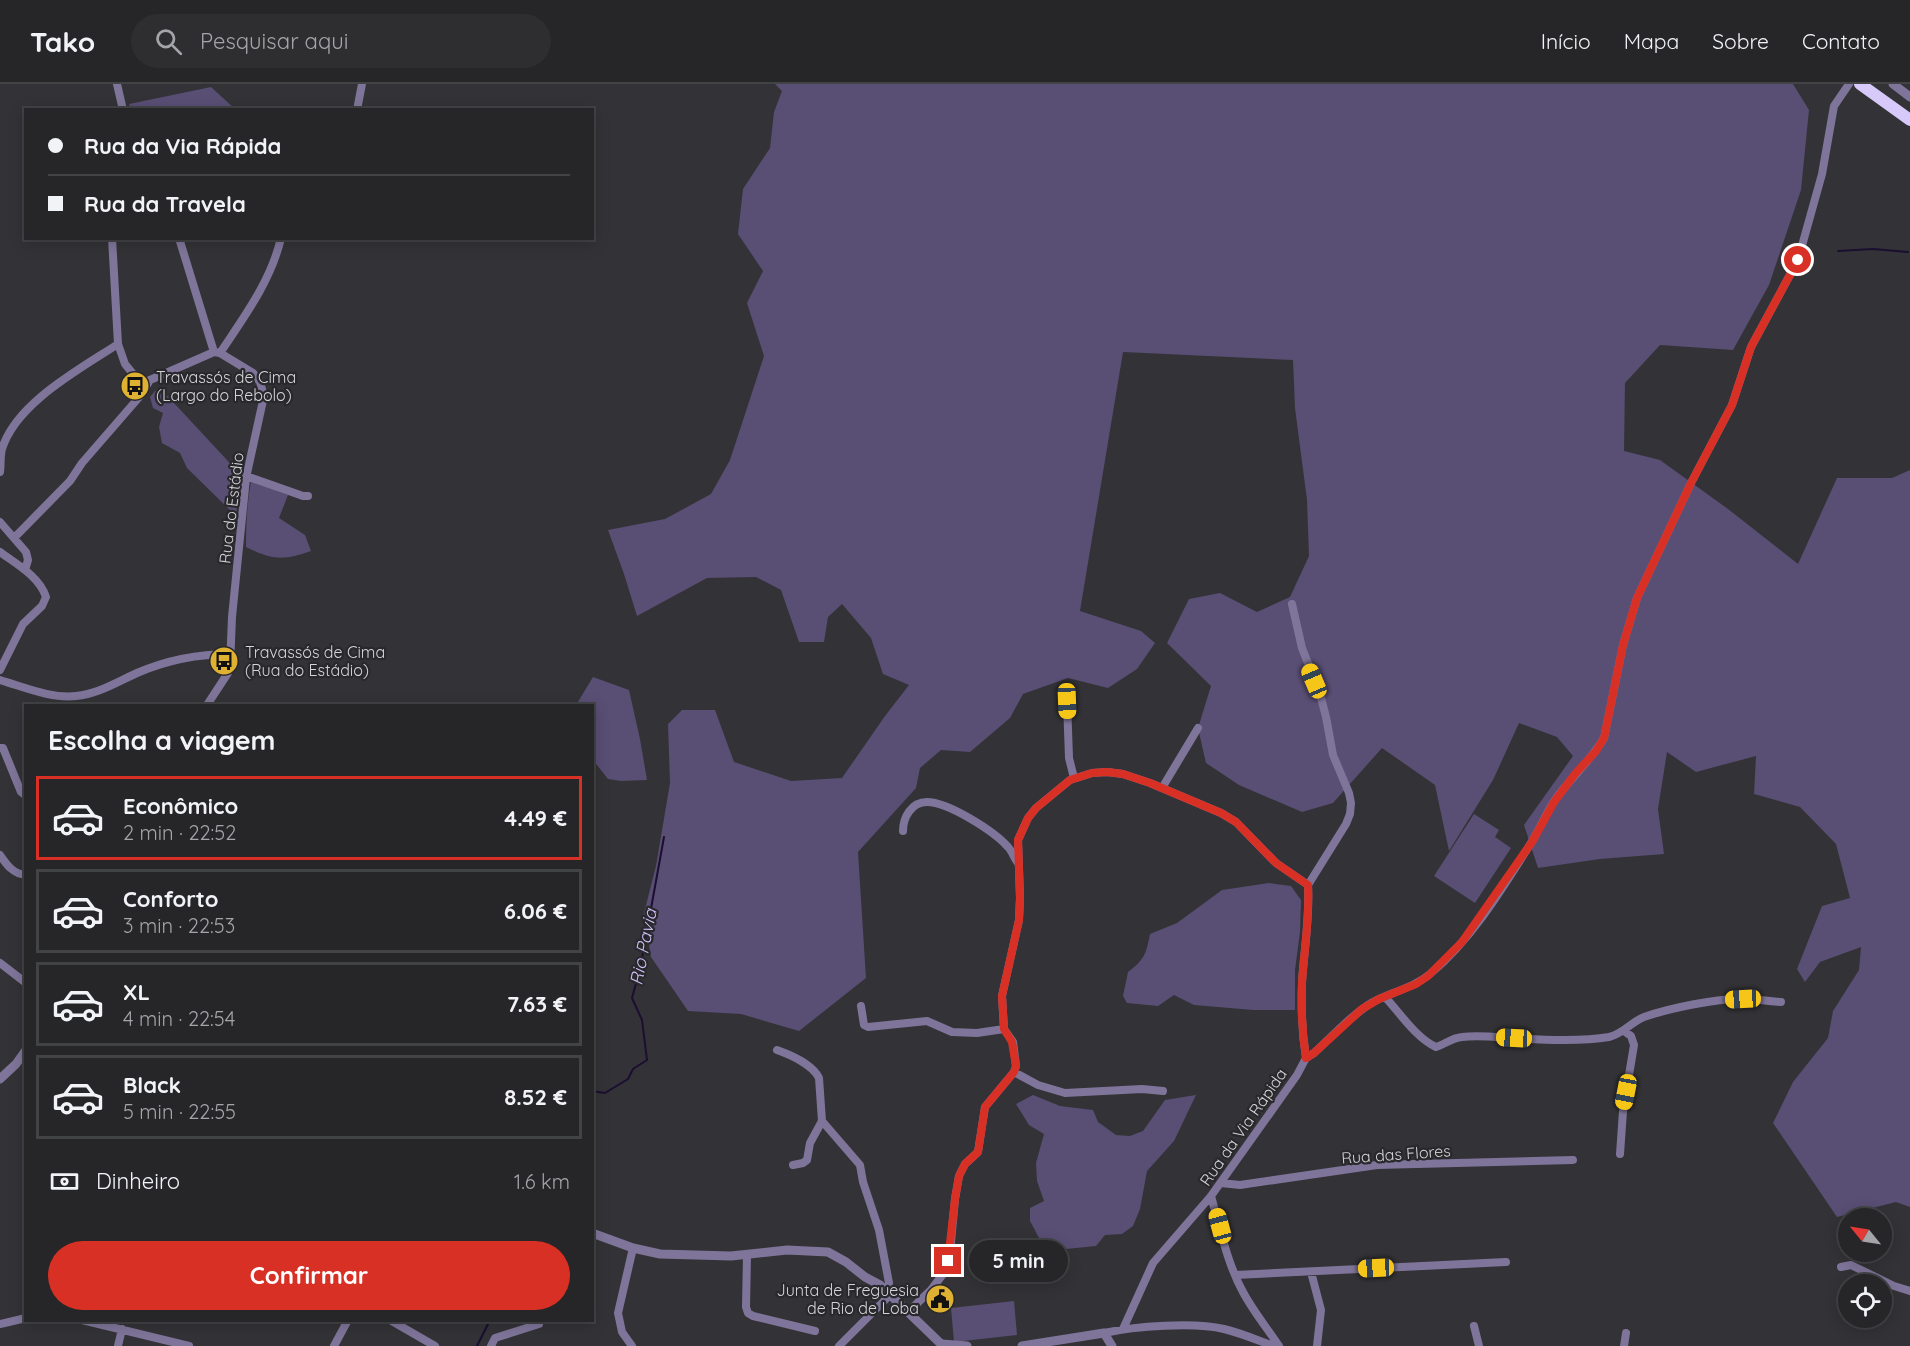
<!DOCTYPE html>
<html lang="pt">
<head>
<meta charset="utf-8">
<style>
	:root { --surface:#262628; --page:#2e2e30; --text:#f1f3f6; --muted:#a4a5a8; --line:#424345; --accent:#d93025 }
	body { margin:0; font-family:Quicksand,sans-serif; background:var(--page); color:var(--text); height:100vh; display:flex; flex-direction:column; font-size:22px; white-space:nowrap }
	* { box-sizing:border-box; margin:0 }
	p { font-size:20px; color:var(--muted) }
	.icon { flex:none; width:33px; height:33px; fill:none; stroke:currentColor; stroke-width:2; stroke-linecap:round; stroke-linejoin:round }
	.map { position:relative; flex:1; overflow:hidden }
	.side { position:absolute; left:24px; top:620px; width:570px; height:618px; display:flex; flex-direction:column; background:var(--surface); border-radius:0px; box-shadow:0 3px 15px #0003,0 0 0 2px var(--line) }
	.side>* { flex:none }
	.top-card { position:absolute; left:24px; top:24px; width:570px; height:132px; border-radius:0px; box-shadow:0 3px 15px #0003,0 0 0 2px var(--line); display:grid; align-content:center; height:132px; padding:0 24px; background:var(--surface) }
	.needle { width:39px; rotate:300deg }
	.tools { position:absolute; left:1838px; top:1124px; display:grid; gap:12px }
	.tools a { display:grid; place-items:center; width:54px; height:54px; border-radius:50%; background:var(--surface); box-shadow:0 3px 15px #0003,0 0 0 2px var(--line); font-size:30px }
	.end { position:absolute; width:27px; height:27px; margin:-14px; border:8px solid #d93025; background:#fff; box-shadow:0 0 0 3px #fff }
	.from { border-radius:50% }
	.bubble { position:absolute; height:42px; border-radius:21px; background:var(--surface); box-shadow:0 3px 15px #0003,0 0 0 2px var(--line); font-size:20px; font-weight:700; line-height:42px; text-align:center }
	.car { position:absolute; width:18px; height:36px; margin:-18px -9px; border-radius:8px; box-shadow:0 0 4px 2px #0007; background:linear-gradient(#f5c518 24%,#345 0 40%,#f5c518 0 76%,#345 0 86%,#f5c518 0) }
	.top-card b { display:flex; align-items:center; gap:21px; height:57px; font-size:22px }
	.top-card b+b { border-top:2px solid var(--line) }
	.top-card i { width:15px; height:15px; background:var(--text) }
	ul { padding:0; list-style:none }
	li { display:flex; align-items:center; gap:18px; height:84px; margin:0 12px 9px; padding:0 12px; border:3px solid var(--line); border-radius:0px }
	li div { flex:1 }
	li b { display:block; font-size:22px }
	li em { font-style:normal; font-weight:700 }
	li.current { border-color:var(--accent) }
	li>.icon { width:54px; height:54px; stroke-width:1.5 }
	h2 { padding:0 24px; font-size:27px; line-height:72px }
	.pay { display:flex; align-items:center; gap:15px; height:66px; padding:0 24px; font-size:22px }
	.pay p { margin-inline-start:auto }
	.primary-button { display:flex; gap:12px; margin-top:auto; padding:12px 24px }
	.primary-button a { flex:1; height:69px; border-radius:36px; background:var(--accent); color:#fff; font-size:24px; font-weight:700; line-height:69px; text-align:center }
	header { display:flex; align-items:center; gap:36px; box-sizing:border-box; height:84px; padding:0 30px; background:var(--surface); border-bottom:2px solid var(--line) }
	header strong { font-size:28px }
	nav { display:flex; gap:33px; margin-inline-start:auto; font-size:21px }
	.search { width:420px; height:54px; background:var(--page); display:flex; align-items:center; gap:15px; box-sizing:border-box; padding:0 21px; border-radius:33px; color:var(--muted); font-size:22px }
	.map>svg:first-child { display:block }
</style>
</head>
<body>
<header>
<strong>Tako</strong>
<div class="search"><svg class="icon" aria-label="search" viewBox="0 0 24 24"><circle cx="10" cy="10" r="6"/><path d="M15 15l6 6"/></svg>Pesquisar aqui</div>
<nav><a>Início</a><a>Mapa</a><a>Sobre</a><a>Contato</a></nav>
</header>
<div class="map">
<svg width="1910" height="1262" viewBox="0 0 1910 1262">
	<rect width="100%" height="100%" fill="#333236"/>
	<path fill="#594e74" d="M 775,0 L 1793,0 L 1809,26 L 1801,106 L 1769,201 L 1733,266 L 1660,261 L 1625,299 L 1624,367 L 1660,376 L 1728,425 L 1798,480 L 1837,394 L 1892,394 L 1910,386 L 1910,1123 L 1896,1118 L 1837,1133 L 1773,1039 L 1793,998 L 1828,954 L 1833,927 L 1859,886 L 1861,863 L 1820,878 L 1805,898 L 1797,885 L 1822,822 L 1850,814 L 1836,760 L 1800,723 L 1754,710 L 1756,672 L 1696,688 L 1667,668 L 1658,725 L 1664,770 L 1600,775 L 1538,784 L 1524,741 L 1573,672 L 1557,653 L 1519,639 L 1493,696 L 1449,767 L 1435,701 L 1382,664 L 1333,719 L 1302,728 L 1239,701 L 1206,679 L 1198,644 L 1211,602 L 1167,559 L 1189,515 L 1220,509 L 1257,528 L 1290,513 L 1309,472 L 1307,416 L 1295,324 L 1293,276 L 1123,268 L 1080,527 L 1141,547 L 1155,559 L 1137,585 L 1108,604 L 1068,594 L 1023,610 L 1010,634 L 970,668 L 941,666 L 920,684 L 916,704 L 858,768 L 866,894 L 799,947 L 741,930 L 688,927 L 651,873 L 644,829 L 656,782 L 670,699 L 668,640 L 682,626 L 715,626 L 734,678 L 791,697 L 842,694 L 885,632 L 909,601 L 883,590 L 871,554 L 842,520 L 828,533 L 824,558 L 799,558 L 781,506 L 756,493 L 707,494 L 637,532 L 624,490 L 608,446 L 665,435 L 711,410 L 730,376 L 764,272 L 747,219 L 763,187 L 738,150 L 743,105 L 770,64 L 774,28 L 782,7 Z
		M 211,3 L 235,25 L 131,25 L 129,20 Z
		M 161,305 L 240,390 L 236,432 L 187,384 L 180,369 L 162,359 L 159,343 L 163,329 L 153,324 L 150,313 L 155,307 Z
		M 251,397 L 288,411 L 279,434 L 305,451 L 311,467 C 283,477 272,476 246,463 C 246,441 247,419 251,397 Z
		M 593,593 L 629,606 L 640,655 L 647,696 L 621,697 L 608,695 L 593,676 L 592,621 L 576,621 Z
		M 1474,730 L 1499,746 L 1495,753 L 1511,764 L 1475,819 L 1434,792 Z
		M 1269,799 L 1291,802 L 1301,816 L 1300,848 L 1295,886 L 1295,926 L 1253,926 L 1194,921 L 1174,911 L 1158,922 L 1127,919 L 1123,912 L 1128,888 C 1145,875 1146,870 1150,850 L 1177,839 L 1222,806 Z
		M 1033,1011 L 1060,1022 L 1093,1026 L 1098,1038 L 1116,1051 L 1130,1052 L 1143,1047 L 1165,1016 L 1196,1011 L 1174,1057 L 1147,1087 L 1140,1125 L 1133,1142 L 1122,1150 L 1105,1151 L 1096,1162 L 1046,1167 L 1030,1137 L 1030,1124 L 1044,1117 L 1037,1097 L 1036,1079 L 1044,1050 L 1029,1041 L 1016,1020 Z
		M 1014,1217 L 1017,1251 L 954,1258 L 951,1224 Z"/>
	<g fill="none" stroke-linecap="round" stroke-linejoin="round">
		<path stroke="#1b0e31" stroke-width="2" d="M 1838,167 L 1873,165 L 1908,168
			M 592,1007 L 605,1009 L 628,995 L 633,985 L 647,976 L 642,936 L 632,914 L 640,885 L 664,753
			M 477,1262 L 490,1236"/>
		<path stroke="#7f759a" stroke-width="8" d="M 117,0 L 123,26
			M 357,26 L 362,0
			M 112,154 L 118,260 L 125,280 L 138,296 L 143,298 L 150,296 L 214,268 L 220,269 L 253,289 L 260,298 L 264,312 L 246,394 L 232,533 L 230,582 L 228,589 L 207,621
			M 179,154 L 214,268
			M 220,269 C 244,233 271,197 281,154
			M 0,388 C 1,381 0,372 2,365 C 16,319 80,285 118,260
			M 246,392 L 303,412 L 308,412
			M 0,438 L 26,468 L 28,476 L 25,486
			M 14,454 L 70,397 L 82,379 L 141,311 L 150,296
			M 0,468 C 16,480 39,492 46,513 L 42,522 L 23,540 L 0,586
			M 1292,520 L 1302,564 L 1320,610 L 1326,633 L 1333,671 L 1349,709 L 1351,719 L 1350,730 L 1346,740 L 1308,801
			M 0,596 C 24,603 52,615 76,612 C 98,610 117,598 137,589 C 167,576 197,570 231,570
			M 1067,617 L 1069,674 L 1074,694
			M 0,664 L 3,664 L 21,708 L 26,712
			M 1162,704 L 1198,644
			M 903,747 C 903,734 911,718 927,718 C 948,718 994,747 1008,763 C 1012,767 1014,774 1018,779
			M 0,771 C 7,781 13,790 26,791
			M 0,879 L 26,899
			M 1385,913 C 1400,929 1416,954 1436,963 C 1445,960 1452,954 1462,953 C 1478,951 1496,953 1512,954 C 1542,956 1580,958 1609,953 C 1623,950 1631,938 1644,933 C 1670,924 1718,914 1744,915 C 1756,915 1768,917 1781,918
			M 861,922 L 864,941 L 868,943 L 927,937 L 952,948 L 977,949 L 1004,945
			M 777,966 C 791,971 813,981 819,994 L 822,1037 L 860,1081 L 863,1098 L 879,1146 L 889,1199 L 887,1208
			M 1306,974 C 1302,949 1301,924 1302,899 C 1304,866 1310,834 1308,801
			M 1014,988 L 1038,1001 L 1065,1009 L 1142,1005 L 1163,1007
			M 1620,1070 L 1623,1027 L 1634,961 L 1631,952 L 1624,947
			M 793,1081 L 803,1079 L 807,1076 L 810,1059 L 822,1037
			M 1221,1099 L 1240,1101 L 1377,1081 L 1573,1076
			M 1211,1112 C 1220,1144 1227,1179 1243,1208 C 1253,1227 1267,1244 1279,1262
			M 747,1171 L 746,1223 L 748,1229 L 753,1232 L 815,1247
			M 1841,1183 L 1851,1181 L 1894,1202 L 1910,1207
			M 1311,1188 L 1321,1226 L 1317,1262
			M 1235,1191 L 1506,1178
			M 908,1228 L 931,1206 L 943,1190 L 950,1168 L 955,1115 L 959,1092 L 965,1080 L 978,1068 L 985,1023 L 1014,988 L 1016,982 L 1013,958 L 1004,945 L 1002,912 L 1019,836 L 1020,814 L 1018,756 L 1028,734 L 1036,724 L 1070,696 L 1092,689 L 1107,688 L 1123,690 L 1150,699 L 1221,729 L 1236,738 L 1276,779 L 1308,801
			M 82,1236 L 189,1262
			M 390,1236 L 435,1262
			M 0,1240 L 26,1234
			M 1474,1242 L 1479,1262
			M 1123,1245 L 1153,1179 L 1211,1112 L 1297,991 L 1306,974 L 1314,969 C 1333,952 1351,931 1373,918 C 1392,908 1413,904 1430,890 C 1472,855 1502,805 1531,759 C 1539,746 1545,732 1553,719 C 1568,696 1590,678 1604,654 L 1623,561 L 1637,514 L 1691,399 L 1732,321 L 1751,263 L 1798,176 L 1822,90 L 1834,22 L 1849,0
			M 1104,1249 C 1135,1242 1195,1238 1224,1245 C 1241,1249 1257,1256 1273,1262
			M 118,1262 L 122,1245
			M 334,1262 L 348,1236
			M 491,1262 L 495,1254 L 539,1240
			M 632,1262 L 622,1248 L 618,1229 L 633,1164
			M 839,1262 L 890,1211
			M 1624,1262 L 1626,1249"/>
		<path stroke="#7f759a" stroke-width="9" d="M 1893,0 L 1910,13
			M 0,995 L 16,980 L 26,966
			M 592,1149 L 633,1164 L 660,1170 L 731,1172 L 787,1166 L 828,1168 L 846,1178 L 865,1193 L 880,1201 L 939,1258 L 942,1260 L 967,1262
			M 1022,1262 L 1104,1249 L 1112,1262"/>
		<path stroke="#d7cafa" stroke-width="12" d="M 1860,0 L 1910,36"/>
	</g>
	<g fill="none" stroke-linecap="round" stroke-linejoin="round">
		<path stroke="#d93025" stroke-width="8" d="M 948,1177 L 955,1115 L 959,1092 L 965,1080 L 978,1068 L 985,1023 L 1014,988 L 1016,982 L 1012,958 L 1004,945 L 1002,912 L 1019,836 L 1020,814 L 1018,756 L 1028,734 L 1036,724 L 1070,696 L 1092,689 L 1107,688 L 1123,690 L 1150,699 L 1221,729 L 1236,738 L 1276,779 L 1308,801 C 1310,834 1304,866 1302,899 C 1301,924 1302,949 1306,974 L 1314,969 L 1362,925 L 1379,915 L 1416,900 L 1428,892 L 1462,858 L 1532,758 L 1554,718 L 1575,690 L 1596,667 L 1604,654 L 1623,561 L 1637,514 L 1691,399 L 1732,321 L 1751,263 L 1798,176"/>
	</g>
	<defs>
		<g id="bus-disc" transform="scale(1.5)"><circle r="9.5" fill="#deb133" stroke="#29282c"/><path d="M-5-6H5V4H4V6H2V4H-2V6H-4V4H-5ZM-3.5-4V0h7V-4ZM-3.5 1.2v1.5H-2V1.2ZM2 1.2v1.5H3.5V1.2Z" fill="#111"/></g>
		<g id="civic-disc" transform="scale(1.5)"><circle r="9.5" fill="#deb133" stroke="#29282c"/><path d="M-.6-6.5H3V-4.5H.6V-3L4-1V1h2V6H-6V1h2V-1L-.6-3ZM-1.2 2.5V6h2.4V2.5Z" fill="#111"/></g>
	</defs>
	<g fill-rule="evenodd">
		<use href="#bus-disc" x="135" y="302"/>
		<use href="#bus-disc" x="224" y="577"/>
		<use href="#civic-disc" x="940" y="1215"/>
	</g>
	<g text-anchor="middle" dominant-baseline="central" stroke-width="4.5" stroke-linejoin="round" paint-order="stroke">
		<g font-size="16" fill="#d5d4d7" stroke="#29282c" text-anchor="start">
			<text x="156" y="293">Travassós de Cima<tspan x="156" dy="18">(Largo do Rebolo)</tspan></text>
			<text x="245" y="568">Travassós de Cima<tspan x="245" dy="18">(Rua do Estádio)</tspan></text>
			<text x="919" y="1206" text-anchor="end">Junta de Freguesia<tspan x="919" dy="18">de Rio de Loba</tspan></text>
		</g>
		<g font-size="16" fill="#d5d4d7" stroke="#29282c">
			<text transform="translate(231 424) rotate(-83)">Rua do Estádio</text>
			<text transform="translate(1243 1043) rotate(-55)">Rua da Via Rápida</text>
			<text transform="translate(1396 1070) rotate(-4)">Rua das Flores</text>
		</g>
		<g font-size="18" font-style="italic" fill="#d0c1f8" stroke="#29282c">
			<text transform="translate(643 863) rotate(-79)">Rio Pavia</text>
		</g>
	</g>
</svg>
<div class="tools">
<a><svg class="needle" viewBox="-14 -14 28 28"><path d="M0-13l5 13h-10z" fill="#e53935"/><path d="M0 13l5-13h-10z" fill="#a4a5a8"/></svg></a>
<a><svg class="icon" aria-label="locate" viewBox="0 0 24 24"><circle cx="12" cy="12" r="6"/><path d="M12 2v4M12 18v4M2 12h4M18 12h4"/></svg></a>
</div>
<i class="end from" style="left:1798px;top:176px"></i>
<i class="end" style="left:948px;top:1177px"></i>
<div class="bubble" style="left:969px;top:1156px;width:99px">5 min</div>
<i class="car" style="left:1314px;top:597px;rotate:337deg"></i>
<i class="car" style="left:1067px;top:617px;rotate:178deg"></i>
<i class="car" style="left:1743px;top:915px;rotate:267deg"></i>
<i class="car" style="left:1514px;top:954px;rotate:273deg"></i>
<i class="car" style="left:1626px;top:1008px;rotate:191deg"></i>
<i class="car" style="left:1220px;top:1142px;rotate:345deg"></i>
<i class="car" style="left:1376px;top:1184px;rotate:267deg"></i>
<div class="top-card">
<b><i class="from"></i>Rua da Via Rápida</b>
<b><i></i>Rua da Travela</b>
</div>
<section class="side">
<h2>Escolha a viagem</h2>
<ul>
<li class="current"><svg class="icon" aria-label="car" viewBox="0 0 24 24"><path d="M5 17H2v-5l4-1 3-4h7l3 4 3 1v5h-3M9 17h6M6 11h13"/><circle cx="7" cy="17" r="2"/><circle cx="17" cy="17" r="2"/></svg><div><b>Econômico</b><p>2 min · 22:52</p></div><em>4.49 €</em></li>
<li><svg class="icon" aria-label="car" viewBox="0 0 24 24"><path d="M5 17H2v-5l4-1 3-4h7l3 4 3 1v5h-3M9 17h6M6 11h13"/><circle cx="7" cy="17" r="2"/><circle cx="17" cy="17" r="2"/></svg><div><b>Conforto</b><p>3 min · 22:53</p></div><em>6.06 €</em></li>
<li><svg class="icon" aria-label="car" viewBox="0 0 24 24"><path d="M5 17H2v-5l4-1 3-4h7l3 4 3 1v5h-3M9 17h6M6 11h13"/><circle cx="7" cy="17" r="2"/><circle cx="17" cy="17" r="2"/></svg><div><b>XL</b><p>4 min · 22:54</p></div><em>7.63 €</em></li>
<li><svg class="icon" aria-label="car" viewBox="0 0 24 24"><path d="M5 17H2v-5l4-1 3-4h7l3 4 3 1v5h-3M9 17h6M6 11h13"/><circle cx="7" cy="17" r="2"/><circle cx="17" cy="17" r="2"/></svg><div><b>Black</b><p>5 min · 22:55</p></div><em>8.52 €</em></li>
</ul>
<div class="pay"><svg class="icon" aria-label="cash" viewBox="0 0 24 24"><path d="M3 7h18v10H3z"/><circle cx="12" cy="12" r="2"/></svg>Dinheiro<p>1.6 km</p></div>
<div class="primary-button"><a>Confirmar</a></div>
</section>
</div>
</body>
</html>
